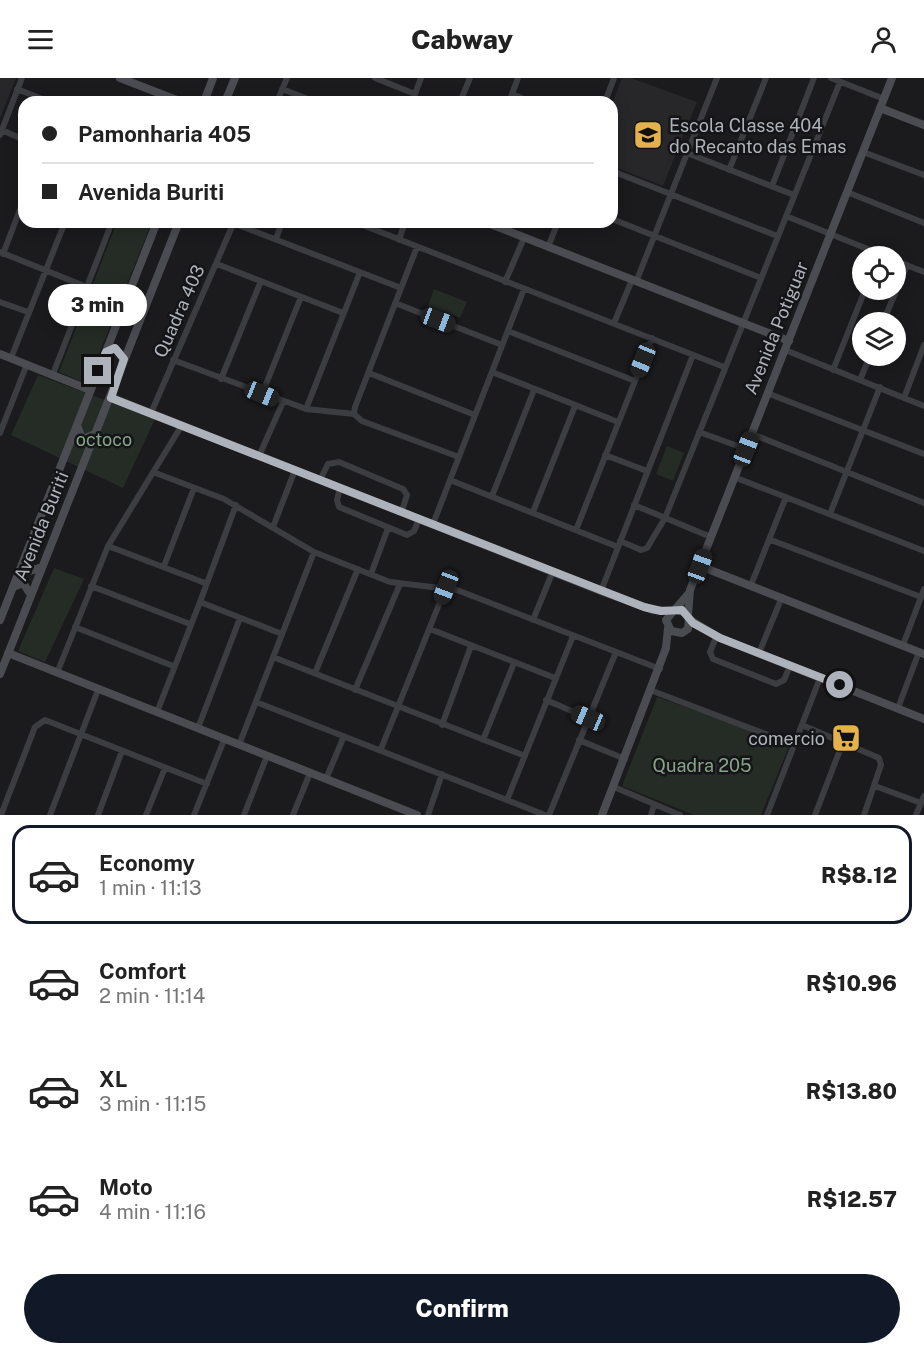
<!DOCTYPE html>
<html lang="en">
<head>
<meta charset="utf-8">
<style>
	:root { --surface:#fff; --page:#f2f2f2; --text:#222; --muted:#767676; --line:#e0e0e0; --accent:#111827 }
	body { margin:0; font-family:"Public Sans",sans-serif; background:var(--page); color:var(--text); height:100vh; display:flex; flex-direction:column; font-size:22px; white-space:nowrap }
	* { box-sizing:border-box; margin:0 }
	p { font-size:20px; color:var(--muted) }
	.icon { flex:none; width:33px; height:33px; fill:none; stroke:currentColor; stroke-width:2; stroke-linecap:round; stroke-linejoin:round }
	.map { position:relative; height:737px; overflow:hidden }
	.sheet { display:flex; flex-direction:column; background:var(--surface); flex:1 }
	.sheet>* { flex:none }
	.banner { position:absolute; left:18px; top:18px; width:600px; height:132px; border-radius:18px; box-shadow:0 3px 15px #0003; display:grid; align-content:center; height:132px; padding:0 24px; background:var(--surface) }
	.tools { position:absolute; left:852px; top:168px; display:grid; gap:12px }
	.tools a { display:grid; place-items:center; width:54px; height:54px; border-radius:50%; background:var(--surface); box-shadow:0 3px 15px #0003; font-size:30px }
	.end { position:absolute; width:27px; height:27px; margin:-14px; border:8px solid #aeb2bb; background:#111; box-shadow:0 0 0 3px #111 }
	.from { border-radius:50% }
	.bubble { position:absolute; height:42px; border-radius:21px; background:var(--surface); box-shadow:0 3px 15px #0003; font-size:20px; font-weight:800; line-height:42px; text-align:center }
	.car { position:absolute; width:18px; height:36px; margin:-18px -9px; border-radius:8px; box-shadow:0 0 4px 2px #0007; background:linear-gradient(#222 24%,#8ab4d8 0 40%,#222 0 76%,#8ab4d8 0 86%,#222 0) }
	.banner b { display:flex; align-items:center; gap:21px; height:57px; font-size:22px }
	.banner b+b { border-top:2px solid var(--line) }
	.banner i { width:15px; height:15px; background:var(--text) }
	ul { padding:10px 0 0; list-style:none }
	li { display:flex; align-items:center; gap:18px; height:99px; margin:0 12px 9px; padding:0 12px; border:3px solid transparent; border-radius:18px }
	li div { flex:1 }
	li b { display:block; font-size:22px }
	li em { font-style:normal; font-weight:800 }
	li.current { border-color:var(--accent) }
	li>.icon { width:54px; height:54px; stroke-width:1.5 }
	.action { display:flex; gap:12px; margin-top:auto; padding:12px 24px }
	.action a { flex:1; height:69px; border-radius:36px; background:var(--accent); color:#fff; font-size:24px; font-weight:800; line-height:69px; text-align:center }
	header { display:flex; justify-content:space-between; align-items:center; height:78px; padding:0 24px; background:var(--surface); font-size:27px; font-weight:800 }
	.map>svg:first-child { display:block }
</style>
</head>
<body>
<header><svg class="icon" aria-label="menu" viewBox="0 0 24 24"><path d="M4 6h16M4 12h16M4 18h16"/></svg>Cabway<svg class="icon" aria-label="person" viewBox="0 0 24 24"><circle cx="12" cy="8" r="4"/><path d="M4 21q1-7 8-7t8 7"/></svg></header>
<div class="map">
<svg width="924" height="737" viewBox="0 0 924 737">
	<rect width="100%" height="100%" fill="#1b1a1c"/>
	<path fill="#272729" d="M 0,0 L 16,0 L 0,40 Z
		M 622,0 L 631,0 L 697,24 L 663,108 L 612,88 L 612,26 Z"/>
	<path fill="#252c26" d="M 117,144 L 152,144 L 87,306 L 59,294 Z
		M 434,211 L 467,224 L 460,240 L 428,228 Z
		M 38,297 L 155,341 L 123,410 L 11,357 Z
		M 667,368 L 684,375 L 673,403 L 656,396 Z
		M 54,490 L 84,501 L 45,584 L 18,573 Z
		M 657,619 L 790,666 L 761,737 L 694,737 L 622,708 Z"/>
	<g fill="none" stroke-linecap="round" stroke-linejoin="round">
		<path stroke="#3c3d41" stroke-width="6" d="M 375,0 L 415,16
			M 831,0 L 884,21
			M 17,11 L 50,24
			M 282,11 L 316,24
			M 512,16 L 531,24
			M 277,24 L 287,0
			M 412,24 L 421,0
			M 460,24 L 470,0
			M 509,24 L 518,0
			M 605,24 L 614,0
			M 2,52 L 24,62
			M 0,57 L 22,0
			M 863,74 L 924,97
			M 687,75 L 794,117
			M 729,92 L 766,0
			M 612,93 L 777,158
			M 772,108 L 814,0
			M 847,114 L 924,145
			M 786,138 L 885,178
			M 612,141 L 761,200
			M 355,144 L 724,289
			M 233,145 L 401,210
			M 276,161 L 282,144
			M 399,162 L 405,144
			M 417,169 L 355,329 L 354,336 L 362,343 L 459,379
			M 548,169 L 558,144
			M 0,174 L 87,209
			M 3,176 L 24,121
			M 896,183 L 924,194
			M 217,186 L 343,235
			M 505,204 L 524,160
			M 636,204 L 717,0
			M 524,211 L 450,402 L 618,469
			M 0,224 L 28,234
			M 395,225 L 502,267
			M 883,244 L 907,187
			M 614,245 L 632,202
			M 508,253 L 635,303
			M 785,272 L 924,328
			M 11,280 L 65,144
			M 173,282 L 306,331 L 354,336
			M 833,292 L 865,212
			M 492,294 L 618,344
			M 369,295 L 475,337
			M 53,296 L 112,144
			M 221,301 L 261,203
			M 860,302 L 870,278
			M 767,315 L 924,376
			M 262,316 L 301,219
			M 904,320 L 924,267
			M 306,331 L 360,194
			M 151,335 L 234,144
			M 699,354 L 746,371
			M 0,355 L 27,286
			M 752,356 L 924,425
			M 605,377 L 647,393
			M 259,378 L 283,324
			M 153,394 L 224,421 L 314,474 L 390,504 L 457,512 L 660,591
			M 734,399 L 924,473
			M 320,402 L 328,386 L 339,384 L 403,411 L 407,417 L 402,433
			M 340,410 L 337,422 L 339,429 L 407,457 L 414,453 L 419,441
			M 492,418 L 534,312
			M 236,427 L 200,524 L 282,556
			M 634,427 L 711,459
			M 533,434 L 575,328
			M 830,436 L 880,309
			M 433,446 L 450,402
			M 273,449 L 295,392
			M 576,452 L 652,260
			M 771,462 L 921,519
			M 620,463 L 641,472 L 647,470 L 665,440 L 840,4
			M 108,468 L 205,505
			M 164,488 L 194,410
			M 371,496 L 388,450
			M 751,507 L 786,419
			M 91,508 L 190,546
			M 601,513 L 693,277
			M 533,542 L 553,493
			M 75,549 L 173,588
			M 430,551 L 555,600
			M 717,557 L 710,574 L 713,581 L 776,606 L 784,602 L 790,588
			M 903,567 L 924,511
			M 759,575 L 782,519
			M 273,579 L 525,678
			M 57,595 L 108,468 L 182,347
			M 315,595 L 358,491
			M 355,612 L 400,506
			M 650,612 L 794,667
			M 546,622 L 588,640
			M 256,624 L 545,737
			M 898,630 L 919,574
			M 157,634 L 200,524
			M 442,647 L 471,568
			M 802,647 L 879,680 L 881,687 L 864,737
			M 198,650 L 240,540
			M 483,662 L 514,585
			M 579,662 L 625,681
			M 239,667 L 314,474
			M 381,671 L 446,509
			M 326,701 L 344,658
			M 875,708 L 921,725
			M 614,709 L 680,737
			M 507,722 L 573,558
			M 1,737 L 35,649 L 45,642 L 207,706
			M 50,737 L 98,612
			M 98,737 L 122,673
			M 146,737 L 165,690
			M 194,737 L 224,662
			M 244,737 L 267,678
			M 293,737 L 310,695
			M 428,737 L 442,696
			M 549,737 L 616,574
			M 651,737 L 654,727
			M 767,737 L 820,600
			M 815,737 L 843,664
			M 916,737 L 924,718"/>
		<path stroke="#4a4c51" stroke-width="8" d="M 120,0 L 182,24
			M 204,24 L 213,0
			M 225,24 L 235,0
			M 880,30 L 924,47
			M 485,144 L 789,263
			M 106,274 L 115,270 L 124,281
			M 0,276 L 90,312
			M 110,319 L 601,513 L 653,532 L 672,533
			M 77,347 L 81,358 L 85,360 L 95,356
			M 24,482 L 30,493 L 42,489
			M 700,488 L 924,576
			M 13,509 L 23,505 L 31,517
			M 675,532 L 685,534 L 689,540 L 688,551 L 682,555 L 671,553 L 666,542 L 689,515
			M 688,537 L 690,512 L 711,459 L 892,0
			M 0,542 L 157,144
			M 690,542 L 720,560 L 924,641
			M 8,575 L 417,737
			M 0,596 L 179,144
			M 602,737 L 666,570 L 668,550"/>
	</g>
	<g fill="none" stroke-linecap="round" stroke-linejoin="round">
		<path stroke="#aeb2bb" stroke-width="8" d="M 98,293 L 106,274 L 115,270 L 124,281 L 111,320 L 644,529 L 661,533 L 682,532 L 693,545 L 720,560 L 840,607"/>
	</g>
	<defs>
		<g id="school-square" transform="scale(1.5)"><rect x="-9" y="-9" width="18" height="18" rx="4" fill="#e3b24c" stroke="#151517"/><path d="M0-5L7-2L0 1L-7-2ZM-4 1L0 2.5L4 1V4Q0 6-4 4Z" fill="#111"/></g>
		<g id="supermarket-square" transform="scale(1.5)"><rect x="-9" y="-9" width="18" height="18" rx="4" fill="#e3b24c" stroke="#151517"/><path d="M-6-5.5h2.5l.6 2H6L4.5 2H-2.5L-4.4-4H-6ZM-1.5 3.2a1.3 1.3 0 1 0 .1 0ZM3 3.2a1.3 1.3 0 1 0 .1 0Z" fill="#111"/></g>
	</defs>
	<g fill-rule="evenodd">
		<use href="#school-square" x="648" y="57"/>
		<use href="#supermarket-square" x="846" y="660"/>
	</g>
	<g text-anchor="middle" dominant-baseline="central" stroke-width="5" stroke-linejoin="round" paint-order="stroke">
		<g font-size="18" fill="#aeb2bb" stroke="#151517" text-anchor="start">
			<text x="669" y="47">Escola Classe 404<tspan x="669" dy="21">do Recanto das Emas</tspan></text>
			<text x="825" y="660" text-anchor="end">comercio</text>
		</g>
		<g font-size="18" fill="#aeb2bb" stroke="#151517">
			<text transform="translate(179 233) rotate(-66)">Quadra 403</text>
			<text transform="translate(776 250) rotate(-68)">Avenida Potiguar</text>
			<text transform="translate(41 448) rotate(-68)">Avenida Buriti</text>
		</g>
		<g font-size="18" fill="#87a489" stroke="#151517">
			<text x="104" y="361">octoco</text>
			<text x="702" y="687">Quadra 205</text>
		</g>
	</g>
</svg>
<div class="tools">
<a><svg class="icon" aria-label="locate" viewBox="0 0 24 24"><circle cx="12" cy="12" r="6"/><path d="M12 2v4M12 18v4M2 12h4M18 12h4"/></svg></a>
<a><svg class="icon" aria-label="layers" viewBox="0 0 24 24"><path d="M12 4l9 5-9 5-9-5zM3 14l9 5 9-5"/></svg></a>
</div>
<i class="end from" style="left:840px;top:607px"></i>
<i class="end" style="left:98px;top:293px"></i>
<div class="bubble" style="left:48px;top:206px;width:99px">3 min</div>
<i class="car" style="left:438px;top:242px;rotate:111deg"></i>
<i class="car" style="left:643px;top:282px;rotate:202deg"></i>
<i class="car" style="left:262px;top:316px;rotate:112deg"></i>
<i class="car" style="left:746px;top:371px;rotate:21deg"></i>
<i class="car" style="left:700px;top:488px;rotate:20deg"></i>
<i class="car" style="left:446px;top:509px;rotate:201deg"></i>
<i class="car" style="left:588px;top:640px;rotate:293deg"></i>
<div class="banner">
<b><i class="from"></i>Pamonharia 405</b>
<b><i></i>Avenida Buriti</b>
</div>
</div>
<section class="sheet">
<ul>
<li class="current"><svg class="icon" aria-label="car" viewBox="0 0 24 24"><path d="M5 17H2v-5l4-1 3-4h7l3 4 3 1v5h-3M9 17h6M6 11h13"/><circle cx="7" cy="17" r="2"/><circle cx="17" cy="17" r="2"/></svg><div><b>Economy</b><p>1 min · 11:13</p></div><em>R$8.12</em></li>
<li><svg class="icon" aria-label="car" viewBox="0 0 24 24"><path d="M5 17H2v-5l4-1 3-4h7l3 4 3 1v5h-3M9 17h6M6 11h13"/><circle cx="7" cy="17" r="2"/><circle cx="17" cy="17" r="2"/></svg><div><b>Comfort</b><p>2 min · 11:14</p></div><em>R$10.96</em></li>
<li><svg class="icon" aria-label="car" viewBox="0 0 24 24"><path d="M5 17H2v-5l4-1 3-4h7l3 4 3 1v5h-3M9 17h6M6 11h13"/><circle cx="7" cy="17" r="2"/><circle cx="17" cy="17" r="2"/></svg><div><b>XL</b><p>3 min · 11:15</p></div><em>R$13.80</em></li>
<li><svg class="icon" aria-label="car" viewBox="0 0 24 24"><path d="M5 17H2v-5l4-1 3-4h7l3 4 3 1v5h-3M9 17h6M6 11h13"/><circle cx="7" cy="17" r="2"/><circle cx="17" cy="17" r="2"/></svg><div><b>Moto</b><p>4 min · 11:16</p></div><em>R$12.57</em></li>
</ul>
<div class="action"><a>Confirm</a></div>
</section>
</body>
</html>
